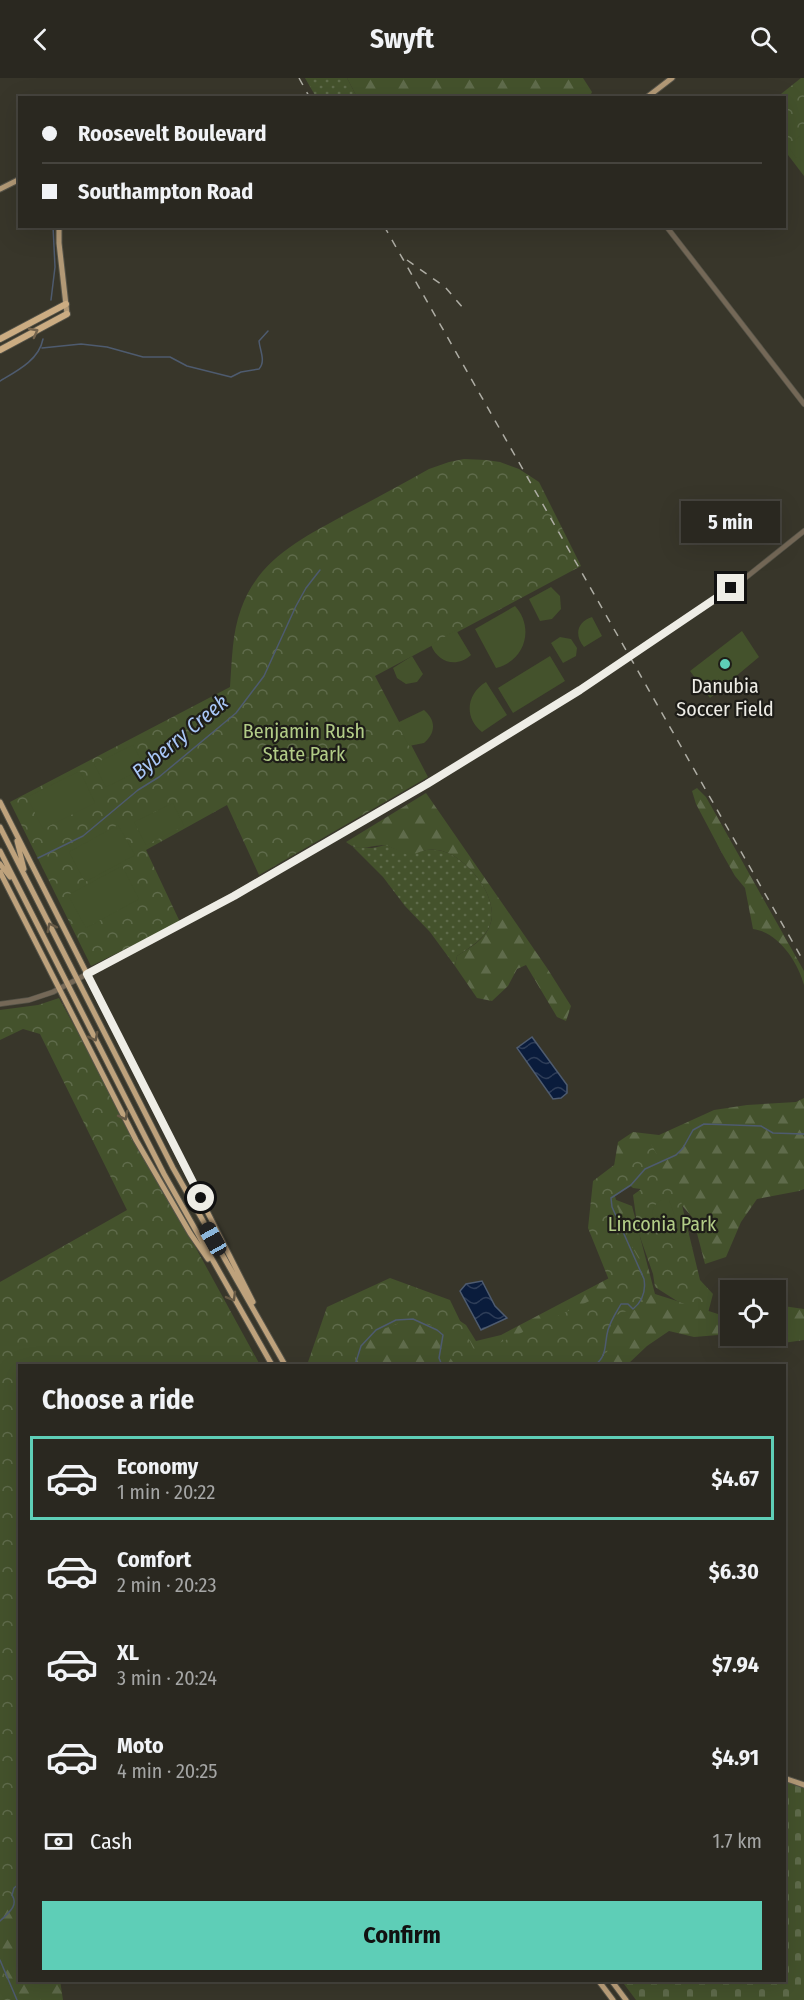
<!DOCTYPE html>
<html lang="en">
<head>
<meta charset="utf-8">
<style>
	:root { --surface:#2a2820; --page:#36342d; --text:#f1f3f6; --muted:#a5a6a5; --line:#46443e; --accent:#5eceb7 }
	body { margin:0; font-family:"Fira Sans Condensed",sans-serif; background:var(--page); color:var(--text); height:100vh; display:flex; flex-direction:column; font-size:22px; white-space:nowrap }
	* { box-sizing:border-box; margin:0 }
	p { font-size:20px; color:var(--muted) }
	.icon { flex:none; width:33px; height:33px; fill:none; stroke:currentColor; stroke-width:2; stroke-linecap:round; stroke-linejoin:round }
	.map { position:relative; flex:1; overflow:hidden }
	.panel { position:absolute; left:18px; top:1286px; width:768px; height:618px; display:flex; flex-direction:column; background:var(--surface); border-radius:0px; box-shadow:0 6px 24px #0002,0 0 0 2px var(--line) }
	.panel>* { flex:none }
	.hud { position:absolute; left:18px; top:18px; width:768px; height:132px; border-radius:0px; box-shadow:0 6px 24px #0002,0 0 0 2px var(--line); display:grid; align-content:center; height:132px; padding:0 24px; background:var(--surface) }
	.controls { position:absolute; left:720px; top:1202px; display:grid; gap:12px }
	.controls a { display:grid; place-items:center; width:66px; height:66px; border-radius:0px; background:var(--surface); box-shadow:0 6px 24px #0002,0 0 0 2px var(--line); font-size:30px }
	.end { position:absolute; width:27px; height:27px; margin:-14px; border:8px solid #eeede6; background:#111; box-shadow:0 0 0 3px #111 }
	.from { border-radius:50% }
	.bubble { position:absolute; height:42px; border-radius:0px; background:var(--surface); box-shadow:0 6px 24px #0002,0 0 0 2px var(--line); font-size:20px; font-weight:700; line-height:42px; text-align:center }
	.car { position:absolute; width:18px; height:36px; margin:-18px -9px; border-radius:8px; box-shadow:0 0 4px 2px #0007; background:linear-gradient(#222 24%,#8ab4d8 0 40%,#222 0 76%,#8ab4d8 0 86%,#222 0) }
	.hud b { display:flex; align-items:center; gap:21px; height:57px; font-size:22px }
	.hud b+b { border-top:2px solid var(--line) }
	.hud i { width:15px; height:15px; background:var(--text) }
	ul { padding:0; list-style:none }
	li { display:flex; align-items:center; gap:18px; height:84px; margin:0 12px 9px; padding:0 12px; border:3px solid transparent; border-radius:0px }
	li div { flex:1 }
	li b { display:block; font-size:22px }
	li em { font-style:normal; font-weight:700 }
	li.selected { border-color:var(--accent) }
	li>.icon { width:54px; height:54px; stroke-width:1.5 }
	h2 { padding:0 24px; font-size:27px; line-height:72px }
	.pay { display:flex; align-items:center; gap:15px; height:66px; padding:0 24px; font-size:22px }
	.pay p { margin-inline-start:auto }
	.cta { display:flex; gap:12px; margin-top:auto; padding:12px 24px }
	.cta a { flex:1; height:69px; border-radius:0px; background:var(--accent); color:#111; font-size:24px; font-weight:700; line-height:69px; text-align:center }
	header { display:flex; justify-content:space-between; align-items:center; height:78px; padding:0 24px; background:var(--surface); font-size:27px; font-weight:700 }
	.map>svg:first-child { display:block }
</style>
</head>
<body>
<header><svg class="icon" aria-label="back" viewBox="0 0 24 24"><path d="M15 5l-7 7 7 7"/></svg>Swyft<svg class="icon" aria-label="search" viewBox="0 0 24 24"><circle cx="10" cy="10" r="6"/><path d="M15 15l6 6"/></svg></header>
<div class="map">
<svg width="804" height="1922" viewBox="0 0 804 1922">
	<defs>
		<pattern id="grass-dots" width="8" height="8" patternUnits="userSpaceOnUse" patternTransform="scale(1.5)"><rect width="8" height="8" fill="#44522c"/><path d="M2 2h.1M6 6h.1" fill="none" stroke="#5f6b4b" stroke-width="1.8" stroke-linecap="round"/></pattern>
		<pattern id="forest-firs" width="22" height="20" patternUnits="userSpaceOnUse" patternTransform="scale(1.5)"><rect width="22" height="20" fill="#44522c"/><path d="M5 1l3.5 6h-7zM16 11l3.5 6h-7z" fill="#5f6b4b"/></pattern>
		<pattern id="cemetery-stones" width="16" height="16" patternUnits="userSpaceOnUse" patternTransform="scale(1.5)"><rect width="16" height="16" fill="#44522c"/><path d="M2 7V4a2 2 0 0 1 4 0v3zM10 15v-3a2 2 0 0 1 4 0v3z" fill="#5f6b4b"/></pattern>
		<pattern id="park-crowns" width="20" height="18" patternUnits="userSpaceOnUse" patternTransform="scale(1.5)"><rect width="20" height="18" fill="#44522c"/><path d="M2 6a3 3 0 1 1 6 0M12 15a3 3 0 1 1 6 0" fill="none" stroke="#5f6b4b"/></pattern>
		<pattern id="water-waves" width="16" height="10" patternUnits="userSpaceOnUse" patternTransform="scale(1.5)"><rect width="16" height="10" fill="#0a1c3c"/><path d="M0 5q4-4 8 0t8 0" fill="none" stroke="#2e3d58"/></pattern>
	</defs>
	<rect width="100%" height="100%" fill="#38362a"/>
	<path fill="url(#grass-dots)" d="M 305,0 L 347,0 L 357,19 L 316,19 Z
		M 386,767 L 410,777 C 419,774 428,770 437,772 C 465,775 501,820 490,847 C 485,861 469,870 457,878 L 455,888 L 430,854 L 405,828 L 383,799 L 353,769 L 372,770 Z"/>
	<path fill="url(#forest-firs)" d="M 347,0 L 583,0 L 592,14 L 589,20 L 357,19 Z
		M 697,710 L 706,719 L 804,893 L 804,907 C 798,884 778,854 753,851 L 745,810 L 735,798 L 723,777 L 696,726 L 692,713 Z
		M 426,715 L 547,890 L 571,928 L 566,943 L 557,939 L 526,887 L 517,891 L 508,908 L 492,923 L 477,920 L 455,888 L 457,878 C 469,870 485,862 490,847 C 501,820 465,775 437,772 C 428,770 419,774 410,778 C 403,775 395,771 388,768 C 373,764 362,777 346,764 Z
		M 804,1020 L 804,1111 L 799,1113 L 757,1121 L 741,1144 L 726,1179 L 705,1186 L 693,1140 L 671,1115 L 633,1110 L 613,1094 L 618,1064 L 633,1054 L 659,1057 L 714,1032 L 747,1027 L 796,1024 Z
		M 598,1115 L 632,1128 L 655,1216 L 718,1236 L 730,1234 L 730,1256 L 694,1259 L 669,1253 L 647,1268 L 627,1287 L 326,1287 L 339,1261 L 442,1231 L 466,1247 L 476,1263 L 501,1257 L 613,1198 Z
		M 776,1227 L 804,1231 L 804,1262 L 783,1265 L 763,1257 L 776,1257 Z
		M 19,1630 L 20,1902 L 60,1902 L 63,1922 L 0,1922 L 0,1678 Z"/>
	<path fill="url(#cemetery-stones)" d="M 785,1702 L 804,1710 L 804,1922 L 636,1922 L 621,1902 L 784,1902 Z"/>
	<path fill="url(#park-crowns)" d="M 801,0 L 804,0 L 804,98 L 785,73 L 784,20 L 776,20 Z
		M 464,381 L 486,382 L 500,384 L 519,391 L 539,404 L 581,488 L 375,598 L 428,699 L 259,797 L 227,727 L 146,772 L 180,844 L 91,888 L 10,724 L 230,609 C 232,583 232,555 241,531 C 259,480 303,460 348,435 C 375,421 402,406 429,391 L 449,384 Z
		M 59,920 L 260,1287 L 20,1287 L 20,1809 L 16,1812 L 0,1846 L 0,1204 L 127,1132 L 40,956 L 23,951 L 0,962 L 0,932 L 38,927 Z
		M 650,1064 L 662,1086 L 615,1118 C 621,1144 631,1172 647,1193 C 646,1204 648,1224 637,1231 C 625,1237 625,1228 611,1243 L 610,1269 L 599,1287 L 455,1287 L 449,1278 L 451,1261 L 436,1249 L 411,1241 L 372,1255 L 355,1280 L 357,1287 L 307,1287 L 327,1229 L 390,1200 L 450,1222 L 476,1276 L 613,1212 L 588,1150 L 593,1103 L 618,1084 Z
		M 662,1092 L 673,1104 L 681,1123 L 700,1202 L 713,1216 L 708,1235 L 677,1223 L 655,1209 L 653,1196 L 638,1153 L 633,1117 L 640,1112 L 648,1098 Z
		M 0,1878 L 3,1893 L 17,1922 L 0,1922 Z"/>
	<path fill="#44522c" d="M 800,58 L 802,60 L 804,59 L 804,85 L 799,79 L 796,80 L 790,71 L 790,65 Z
		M 551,509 L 560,518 L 561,531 L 552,541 L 540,543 L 529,521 Z
		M 515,528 C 535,550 525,583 496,590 L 475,551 Z
		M 592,539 L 602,558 L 584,569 C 574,557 577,544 592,539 Z
		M 456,552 L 471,577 C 457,590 438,585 431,567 Z
		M 742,553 L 759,579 L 710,620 L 690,593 Z
		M 560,559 L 571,561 L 577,570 L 576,578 L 563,585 L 551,565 Z
		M 412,578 L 423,596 L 417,604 L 406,606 L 397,600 L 393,590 Z
		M 550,578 L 565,603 L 513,635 L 498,610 Z
		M 486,604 L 507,637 L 482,654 C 464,640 466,616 486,604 Z
		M 424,632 C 436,642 436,655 424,665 L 409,668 L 397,645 Z
		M 133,667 L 145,690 L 106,709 L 94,686 Z
		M 80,693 L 95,725 L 43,751 L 27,719 Z
		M 173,725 L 184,748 L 146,767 L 134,744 Z
		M 118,747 L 135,777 L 85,804 L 69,774 Z
		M 122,788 L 139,821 L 86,850 L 68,817 Z
		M 662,1122 L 669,1122 L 675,1138 L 674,1140 L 657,1146 C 650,1137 651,1127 662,1122 Z
		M 683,1142 L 689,1156 L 673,1162 L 668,1148 Z"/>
	<path fill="url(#water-waves)" stroke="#4e5b6f" stroke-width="1.5" d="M 532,959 L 567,1007 L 567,1015 L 561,1020 L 553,1021 L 517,970 Z
		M 482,1203 L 495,1228 L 507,1240 L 481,1252 L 460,1213 L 466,1206 Z"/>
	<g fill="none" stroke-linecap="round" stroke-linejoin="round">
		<path stroke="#4e5b6f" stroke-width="1.5" d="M 51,222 L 55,189 L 53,148
			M 42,270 L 81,266 L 107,269 L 143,279 L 170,279 L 187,288 L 231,299 L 241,294 L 259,291 C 266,283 260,273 259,263 L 268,253
			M 0,303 C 17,293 39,282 43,261
			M 38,780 L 83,758 L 138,712 L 159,699 L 236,635 L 264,598 L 296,528 L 306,510 L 320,492
			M 355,1287 L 361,1268 L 376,1252 L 396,1242 L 413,1241 L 437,1252 L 443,1257 L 439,1280 L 441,1285 L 452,1287
			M 595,1287 C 608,1277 604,1266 608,1252 C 611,1242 616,1235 621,1226 L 628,1226 L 633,1231 C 643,1223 646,1213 644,1201 L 612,1129 L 611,1120 L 631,1107 L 645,1091 L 676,1077 L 683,1070 L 693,1052 L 704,1046 L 761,1048 L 773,1055 L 804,1056
			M 0,1843 C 8,1835 19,1828 12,1817 L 14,1810 L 20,1805
			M 0,1882 L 17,1922"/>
		<g stroke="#555348" stroke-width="6">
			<path id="tertiary" d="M 666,148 L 804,326
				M 635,574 L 744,501 L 804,453
				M 0,926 L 29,922 L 53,914 C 198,838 341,759 481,673 C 529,643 577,614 623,583"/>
		</g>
		<g stroke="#555348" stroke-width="7">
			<path id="primary" d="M 646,20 L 672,0
				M 0,111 L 20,101
				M 59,148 L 59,165 L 67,236
				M 784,1700 L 804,1707"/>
		</g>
		<g stroke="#555348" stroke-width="7">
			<path id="trunk" d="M 0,724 L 253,1224
				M 0,749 L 173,1090 L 285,1287
				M 17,763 L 24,791
				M 0,773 L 164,1096 L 272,1287
				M 0,786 L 10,799
				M 0,794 L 136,1062 L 190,1155 L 208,1181
				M 598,1902 L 613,1922
				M 611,1902 L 626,1922"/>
		</g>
		<g stroke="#555348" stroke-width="8">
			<path id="motorway" d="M 0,261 L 66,226
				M 0,272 L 67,236"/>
		</g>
		<use href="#tertiary" stroke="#746857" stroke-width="4.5"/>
		<use href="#primary" stroke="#b29976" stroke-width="5"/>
		<use href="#trunk" stroke="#bea27c" stroke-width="5"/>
		<use href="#motorway" stroke="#cbac82" stroke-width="6"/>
		<path stroke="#aeada4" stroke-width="1.5" stroke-dasharray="8 8" stroke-linecap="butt" d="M 299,0 L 310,20
			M 384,148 L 804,884
			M 407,182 L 445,209 L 464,231"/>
		<g stroke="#555348" stroke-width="6" stroke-linecap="butt">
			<path id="tertiary-bridge" d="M 623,583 L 635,574"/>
		</g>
		<use href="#tertiary-bridge" stroke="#746857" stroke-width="4.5"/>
	</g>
	<defs><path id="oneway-chevron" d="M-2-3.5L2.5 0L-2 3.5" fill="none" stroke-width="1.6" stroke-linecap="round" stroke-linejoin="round" transform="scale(1.5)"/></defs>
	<use stroke="#74644d" href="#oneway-chevron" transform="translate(34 254) rotate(-28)"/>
	<g stroke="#665945">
		<use href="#oneway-chevron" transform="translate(51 849) rotate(-117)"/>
		<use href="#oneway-chevron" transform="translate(94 959) rotate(63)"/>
		<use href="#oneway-chevron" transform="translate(124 1038) rotate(63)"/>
		<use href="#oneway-chevron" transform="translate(232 1219) rotate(60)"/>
	</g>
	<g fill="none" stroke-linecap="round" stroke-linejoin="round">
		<path stroke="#eeede6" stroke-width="8" d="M 201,1120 L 87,896 L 234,818 L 427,706 L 580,612 L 731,510"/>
	</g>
	<circle fill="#5eceb7" stroke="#1e1d18" stroke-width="2" cx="725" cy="586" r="6"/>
	<g text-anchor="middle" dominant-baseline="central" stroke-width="4.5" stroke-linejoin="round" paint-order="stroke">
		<g font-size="20" fill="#eeede6" stroke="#1e1d18">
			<text x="725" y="608">Danubia<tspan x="725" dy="23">Soccer Field</tspan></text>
		</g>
		<g font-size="20" fill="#b2cc87" stroke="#1e1d18">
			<text x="304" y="653">Benjamin Rush<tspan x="304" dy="23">State Park</tspan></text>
			<text x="662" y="1146">Linconia Park</text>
		</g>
		<g font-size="21" font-style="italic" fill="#a9c7f8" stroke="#1e1d18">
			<text transform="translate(180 659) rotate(-40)">Byberry Creek</text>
		</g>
	</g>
</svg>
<div class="controls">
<a><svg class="icon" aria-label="locate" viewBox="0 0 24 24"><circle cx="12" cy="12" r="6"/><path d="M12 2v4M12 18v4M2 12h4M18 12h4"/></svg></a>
</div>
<i class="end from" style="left:201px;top:1120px"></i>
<i class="end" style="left:731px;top:510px"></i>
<div class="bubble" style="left:681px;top:423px;width:99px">5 min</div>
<i class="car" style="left:213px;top:1161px;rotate:331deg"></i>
<div class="hud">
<b><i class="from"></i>Roosevelt Boulevard</b>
<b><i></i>Southampton Road</b>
</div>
<section class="panel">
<h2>Choose a ride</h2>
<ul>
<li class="selected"><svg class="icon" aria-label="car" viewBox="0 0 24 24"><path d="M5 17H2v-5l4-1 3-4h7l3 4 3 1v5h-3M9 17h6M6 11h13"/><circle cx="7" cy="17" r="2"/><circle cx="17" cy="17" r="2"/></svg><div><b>Economy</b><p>1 min · 20:22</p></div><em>$4.67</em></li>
<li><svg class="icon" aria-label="car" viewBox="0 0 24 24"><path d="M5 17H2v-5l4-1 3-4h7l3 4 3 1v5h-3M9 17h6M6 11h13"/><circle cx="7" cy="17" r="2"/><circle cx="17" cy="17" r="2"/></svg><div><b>Comfort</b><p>2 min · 20:23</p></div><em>$6.30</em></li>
<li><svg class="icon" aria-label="car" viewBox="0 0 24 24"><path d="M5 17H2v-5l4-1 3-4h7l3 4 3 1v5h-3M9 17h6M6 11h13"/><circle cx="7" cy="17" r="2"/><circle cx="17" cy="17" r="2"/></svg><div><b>XL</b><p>3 min · 20:24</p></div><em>$7.94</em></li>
<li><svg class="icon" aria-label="car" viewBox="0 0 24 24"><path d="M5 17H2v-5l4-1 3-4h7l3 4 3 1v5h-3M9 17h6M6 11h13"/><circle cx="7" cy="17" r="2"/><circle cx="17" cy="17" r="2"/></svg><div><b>Moto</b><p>4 min · 20:25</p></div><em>$4.91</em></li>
</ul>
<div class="pay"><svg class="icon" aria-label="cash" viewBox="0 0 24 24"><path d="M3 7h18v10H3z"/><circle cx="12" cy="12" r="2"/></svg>Cash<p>1.7 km</p></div>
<div class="cta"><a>Confirm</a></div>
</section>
</div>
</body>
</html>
